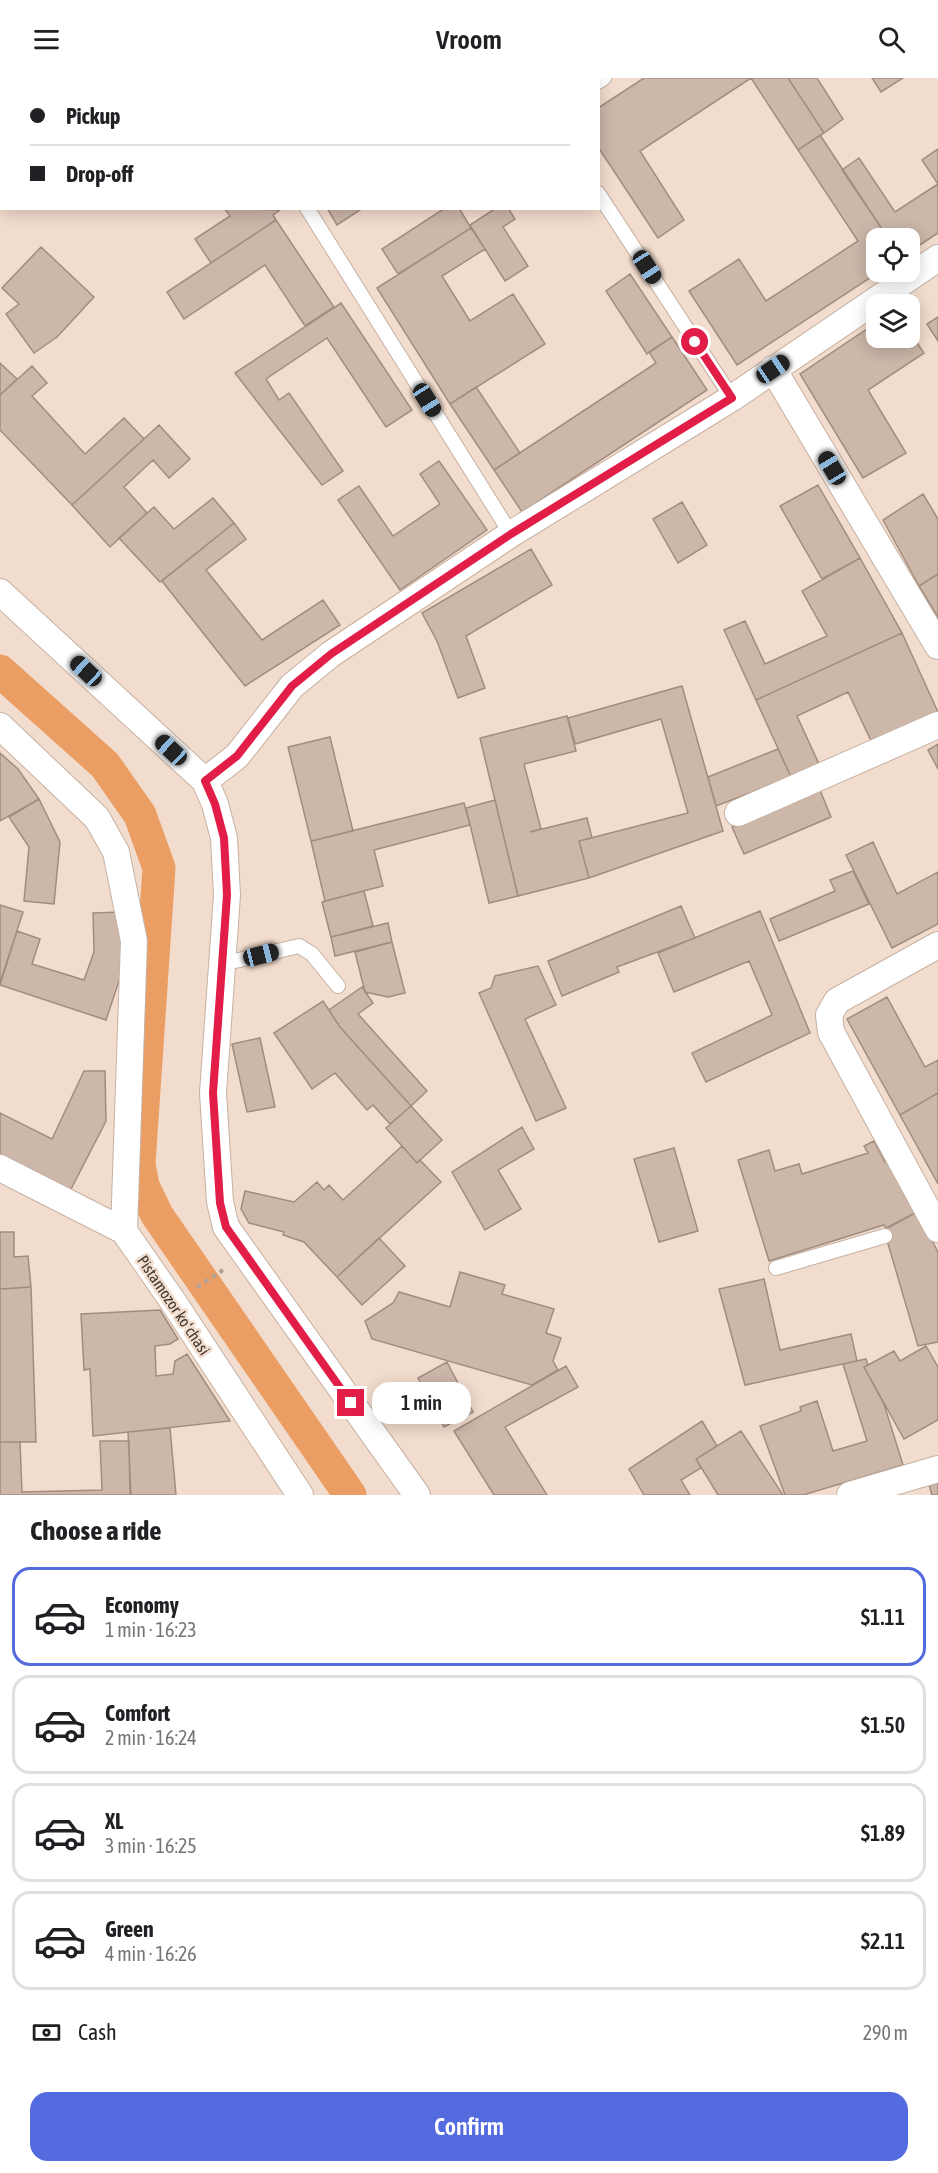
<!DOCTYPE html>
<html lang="en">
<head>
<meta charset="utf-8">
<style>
	:root { --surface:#fff; --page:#f6f6f6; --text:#202124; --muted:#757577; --line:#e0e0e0; --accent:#546adf }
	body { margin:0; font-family:"Asap Condensed",sans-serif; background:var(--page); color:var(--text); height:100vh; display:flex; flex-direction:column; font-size:22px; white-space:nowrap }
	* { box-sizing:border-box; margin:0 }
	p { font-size:20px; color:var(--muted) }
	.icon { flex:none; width:33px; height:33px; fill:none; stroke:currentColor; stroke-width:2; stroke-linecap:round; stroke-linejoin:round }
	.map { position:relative; height:1417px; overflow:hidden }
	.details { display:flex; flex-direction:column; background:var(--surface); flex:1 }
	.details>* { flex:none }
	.banner { position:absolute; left:0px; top:0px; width:600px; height:132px; box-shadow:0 3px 15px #0003; display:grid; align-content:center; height:132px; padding:0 30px; background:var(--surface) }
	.fabs { position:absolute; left:866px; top:150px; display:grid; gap:12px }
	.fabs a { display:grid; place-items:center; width:54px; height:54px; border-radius:12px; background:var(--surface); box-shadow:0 3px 15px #0003; font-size:30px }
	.end { position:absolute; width:27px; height:27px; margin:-14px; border:8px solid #e11d48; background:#fff; box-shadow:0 0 0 3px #fff }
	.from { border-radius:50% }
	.bubble { position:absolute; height:42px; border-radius:18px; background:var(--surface); box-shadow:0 3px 15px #0003; font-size:20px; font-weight:600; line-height:42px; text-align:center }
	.car { position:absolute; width:18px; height:36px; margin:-18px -9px; border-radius:8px; box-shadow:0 0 4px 2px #0007; background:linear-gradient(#222 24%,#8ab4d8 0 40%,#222 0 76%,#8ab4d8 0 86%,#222 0) }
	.banner b { display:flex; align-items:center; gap:21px; height:57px; font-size:22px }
	.banner b+b { border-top:2px solid var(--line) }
	.banner i { width:15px; height:15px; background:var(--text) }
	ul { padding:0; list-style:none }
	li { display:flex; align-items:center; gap:18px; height:99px; margin:0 12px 9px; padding:0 18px; border:3px solid var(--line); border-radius:18px }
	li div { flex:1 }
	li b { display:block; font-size:22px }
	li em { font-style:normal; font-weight:600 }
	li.active { border-color:var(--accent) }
	li>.icon { width:54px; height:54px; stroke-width:1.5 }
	h2 { padding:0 30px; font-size:27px; line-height:72px }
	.pay { display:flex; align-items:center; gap:15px; height:66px; padding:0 30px; font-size:22px }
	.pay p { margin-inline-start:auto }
	.cta { display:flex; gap:12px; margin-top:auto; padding:12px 30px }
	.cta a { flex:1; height:69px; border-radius:18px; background:var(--accent); color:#fff; font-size:24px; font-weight:600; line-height:69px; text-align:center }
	header { display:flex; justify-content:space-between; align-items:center; height:78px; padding:0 30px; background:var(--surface); font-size:27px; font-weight:600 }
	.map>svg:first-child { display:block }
</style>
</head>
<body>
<header><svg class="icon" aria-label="menu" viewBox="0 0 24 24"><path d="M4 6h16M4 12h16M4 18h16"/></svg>Vroom<svg class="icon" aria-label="search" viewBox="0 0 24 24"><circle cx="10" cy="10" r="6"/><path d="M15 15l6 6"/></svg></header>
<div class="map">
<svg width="938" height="1417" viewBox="0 0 938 1417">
	<rect width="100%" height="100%" fill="#f2dccd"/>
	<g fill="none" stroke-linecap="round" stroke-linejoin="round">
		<path stroke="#eb9e64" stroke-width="33" d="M 0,593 L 105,687 L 140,737 L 159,790 L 139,1086 L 143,1108 L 157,1137 L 350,1417"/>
	</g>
	<path fill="#ccb7a9" stroke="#a18d7f" stroke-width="1.5" d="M 68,0 L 141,0 L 139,2 Z
		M 450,0 L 500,0 L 501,2 L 448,2 Z
		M 644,0 L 788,0 L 824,55 L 798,72 L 751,0 L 640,73 L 684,142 L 658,160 L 598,69 L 598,30 Z
		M 788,0 L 817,0 L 843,41 L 824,55 Z
		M 872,0 L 903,0 L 881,14 Z
		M 820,57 L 888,160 L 876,160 L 876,194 L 879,194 L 737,287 L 689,213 L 739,181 L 766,223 L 858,163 L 798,72 Z
		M 938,71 L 938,155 L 909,174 L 909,160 L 888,160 L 842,92 L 859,80 L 895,134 L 938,106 L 922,82 Z
		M 224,130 L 280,132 L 273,137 L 276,142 L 211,185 L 195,161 L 230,138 Z
		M 327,130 L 363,130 L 337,147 Z
		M 445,130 L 459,130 L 471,150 L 398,196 L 382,171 Z
		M 496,130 L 508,130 L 515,141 L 503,149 L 528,188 L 505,203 L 470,147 Z
		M 276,142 L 334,229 L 305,248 L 265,187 L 184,241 L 167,214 Z
		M 471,150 L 485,171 L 442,198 L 470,243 L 513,216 L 545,266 L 450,326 L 377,210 Z
		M 41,169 L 94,219 L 57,259 L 34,275 L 6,236 L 19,226 L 2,210 Z
		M 630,196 L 672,259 L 647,276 L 606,213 Z
		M 341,225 L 412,332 L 386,349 L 327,260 L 266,301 L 279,322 L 289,315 L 343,393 L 322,407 L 235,295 Z
		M 938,239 L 938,263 L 927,246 Z
		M 876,245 L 876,260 L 909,260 L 909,253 L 924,275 L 868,312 L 906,375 L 863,400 L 800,296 Z
		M 672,259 L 707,312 L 522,434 L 494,392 L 656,285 L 649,274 Z
		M 0,285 L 17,301 L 0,317 Z
		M 32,288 L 47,305 L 32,318 L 85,376 L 124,340 L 144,361 L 72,427 L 0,352 L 0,317 Z
		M 476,309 L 520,375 L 494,392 L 450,326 Z
		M 159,347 L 190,381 L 169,400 L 153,382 L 124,409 L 147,435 L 110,469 L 72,427 Z
		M 439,383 L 487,452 L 400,512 L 338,422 L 359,408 L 393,458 L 440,426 L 420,396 Z
		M 818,407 L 860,480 L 822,501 L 780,428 Z
		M 923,416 L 938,441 L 938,496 L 919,508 L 883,442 Z
		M 213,420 L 234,445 L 160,504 L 119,460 L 154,429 L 174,451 Z
		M 682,424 L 707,467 L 678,485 L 653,441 Z
		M 234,445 L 246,461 L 206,492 L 262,562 L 323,522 L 340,547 L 245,608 L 162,503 Z
		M 531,471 L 552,507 L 466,558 L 485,610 L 458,620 L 437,563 L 422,535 Z
		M 860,480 L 902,555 L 756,622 L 724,552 L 745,543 L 765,586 L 827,558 L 802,513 Z
		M 938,496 L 938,539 L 919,508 Z
		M 902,555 L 938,634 L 872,665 L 848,614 L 797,638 L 819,686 L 791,699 L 756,622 Z
		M 682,608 L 723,753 L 589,800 L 579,763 L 688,735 L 661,641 L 575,666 L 568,640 Z
		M 567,638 L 576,673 L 524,686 L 541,751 L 530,754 L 587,740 L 592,760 L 579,763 L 589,800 L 518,818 L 480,660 Z
		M 330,659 L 353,753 L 311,763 L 288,669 Z
		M 938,666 L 938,691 L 928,672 Z
		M 778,671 L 791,699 L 716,728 L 708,699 Z
		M 0,675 L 18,691 L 39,721 L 0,743 Z
		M 820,712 L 831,739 L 744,776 L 732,749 Z
		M 39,721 L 60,764 L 54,826 L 24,823 L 29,769 L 9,739 Z
		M 495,722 L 518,818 L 489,825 L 466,730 Z
		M 464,725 L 470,747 L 374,772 L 383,808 L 325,823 L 311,763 Z
		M 873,764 L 897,816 L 938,794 L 938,846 L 892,870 L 846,777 Z
		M 853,793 L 869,826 L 779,863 L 770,841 L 835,813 L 830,802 Z
		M 364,813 L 373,848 L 331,859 L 322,824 Z
		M 0,827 L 23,834 L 0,905 Z
		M 681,828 L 695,860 L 617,889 L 619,894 L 562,918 L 548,883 Z
		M 760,833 L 810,955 L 706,1004 L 692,975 L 772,937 L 749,883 L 674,914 L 658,875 Z
		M 121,834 L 124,888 L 106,942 L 0,907 L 17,853 L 40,861 L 32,886 L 84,902 L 94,874 L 93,835 Z
		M 388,845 L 392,864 L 335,878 L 331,859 Z
		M 392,864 L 405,915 L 388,919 L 365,914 L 355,874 Z
		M 538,888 L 556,927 L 525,941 L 566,1030 L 536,1043 L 479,915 L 491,910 L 495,898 Z
		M 362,909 L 373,925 L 358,936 L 427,1013 L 411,1028 L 340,949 L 329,932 Z
		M 887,919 L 925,989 L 938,982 L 938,1015 L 900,1037 L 847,941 Z
		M 323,923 L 340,949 L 411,1028 L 390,1046 L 373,1027 L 367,1032 L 335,995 L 312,1011 L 274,955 Z
		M 260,960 L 275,1029 L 247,1034 L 232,966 Z
		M 84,993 L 105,993 L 106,1043 L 69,1115 L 0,1079 L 0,1035 L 52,1061 Z
		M 938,1015 L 938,1106 L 900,1037 Z
		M 411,1028 L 442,1062 L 417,1085 L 386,1050 Z
		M 522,1049 L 534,1071 L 498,1092 L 521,1131 L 485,1152 L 452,1094 Z
		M 874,1063 L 885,1084 L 888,1082 L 917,1134 L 886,1150 L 884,1147 L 769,1183 L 738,1082 L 769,1072 L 775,1093 L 799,1086 L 802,1096 L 868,1075 L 864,1068 Z
		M 402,1068 L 417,1085 L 420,1082 L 441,1104 L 337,1199 L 304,1164 L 283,1157 L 284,1154 L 249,1145 L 241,1131 L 245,1113 L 294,1124 L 317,1104 L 324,1112 L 329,1107 L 343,1122 Z
		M 674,1070 L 698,1153 L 659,1164 L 634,1081 Z
		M 917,1134 L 938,1174 L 938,1264 L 918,1268 L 884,1152 Z
		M 0,1154 L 14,1154 L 14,1179 L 28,1178 L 31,1209 L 0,1211 Z
		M 379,1160 L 405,1188 L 362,1227 L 337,1199 Z
		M 460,1194 L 505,1207 L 502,1216 L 554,1231 L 546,1255 L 561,1260 L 553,1283 L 558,1292 L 532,1307 L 372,1261 L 365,1243 L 393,1225 L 399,1214 L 450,1229 Z
		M 764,1201 L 780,1272 L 851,1256 L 857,1283 L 745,1307 L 719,1211 Z
		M 31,1209 L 36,1364 L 0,1364 L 0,1211 Z
		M 160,1232 L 178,1261 L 170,1266 L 155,1268 L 156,1298 L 173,1296 L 175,1283 L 187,1276 L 230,1343 L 93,1358 L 90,1291 L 84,1292 L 81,1236 Z
		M 926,1268 L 938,1289 L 938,1342 L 904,1361 L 864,1289 L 894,1273 L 900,1283 Z
		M 866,1281 L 868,1287 L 864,1289 L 884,1326 L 903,1387 L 803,1417 L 785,1417 L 760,1348 L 801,1333 L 800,1329 L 817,1323 L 833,1373 L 867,1363 L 843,1286 Z
		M 447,1284 L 473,1334 L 444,1349 L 418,1300 Z
		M 566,1288 L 578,1309 L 505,1349 L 547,1417 L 494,1417 L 454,1353 Z
		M 702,1343 L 717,1368 L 696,1381 L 701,1390 L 681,1402 L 690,1417 L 644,1417 L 629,1391 Z
		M 170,1350 L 176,1417 L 131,1417 L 128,1354 Z
		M 741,1353 L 783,1417 L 718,1417 L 696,1381 Z
		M 100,1363 L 129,1363 L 130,1417 L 0,1417 L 0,1364 L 20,1364 L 22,1414 L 102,1412 Z
		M 938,1400 L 938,1417 L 932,1417 L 928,1403 Z"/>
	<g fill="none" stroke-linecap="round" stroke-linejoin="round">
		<g stroke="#c6b1a2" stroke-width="16">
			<path id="service" d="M 225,0 L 226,2
				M 525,0 L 526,2
				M 598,4 L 604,0
				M 598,115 L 732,320
				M 307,130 L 511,456
				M 222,886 L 299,868 L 312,876 L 338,908
				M 776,1190 L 885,1158"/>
		</g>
		<g stroke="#c6b1a2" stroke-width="28">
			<path id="minor" d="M 773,291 L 938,568
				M 0,514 L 205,703 L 237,678 L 292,608 L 331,576 L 511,456 L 732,320 L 938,180
				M 0,648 L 97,740 L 116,774 L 134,863 L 124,1153
				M 205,703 L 215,726 L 224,760 L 227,817 L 213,1015 L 220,1124 L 226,1149 L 417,1417
				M 738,735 L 938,647
				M 938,867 L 837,923 L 829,937 L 831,954 L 938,1151
				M 0,1090 L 124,1153 L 174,1225 L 300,1417
				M 850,1417 L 938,1391"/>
		</g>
		<path stroke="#b2a195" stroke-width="4" stroke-dasharray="4.5 4.5" stroke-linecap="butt" d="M 197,1209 L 223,1192"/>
		<use href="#service" stroke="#fff" stroke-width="14"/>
		<use href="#minor" stroke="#fff" stroke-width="26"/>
	</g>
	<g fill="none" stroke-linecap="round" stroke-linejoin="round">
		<path stroke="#e11d48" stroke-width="8" d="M 351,1325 L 226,1149 L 220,1125 L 213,1015 L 227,817 L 224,760 L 215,726 L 205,703 L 237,678 L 292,608 L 331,576 L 511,456 L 732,320 L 695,264"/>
	</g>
	<g text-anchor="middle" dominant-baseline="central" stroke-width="5" stroke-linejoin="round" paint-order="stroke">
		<g font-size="16" fill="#3f3731" stroke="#f2dccd">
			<text transform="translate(174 1227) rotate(56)">Pistamozor koʻchasi</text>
		</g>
	</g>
</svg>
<div class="fabs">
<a><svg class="icon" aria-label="locate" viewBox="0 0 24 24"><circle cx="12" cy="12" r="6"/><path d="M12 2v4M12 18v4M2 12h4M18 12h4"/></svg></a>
<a><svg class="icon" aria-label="layers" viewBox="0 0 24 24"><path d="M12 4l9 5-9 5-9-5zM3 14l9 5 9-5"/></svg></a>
</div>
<i class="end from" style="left:695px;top:264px"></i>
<i class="end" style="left:351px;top:1325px"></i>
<div class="bubble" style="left:372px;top:1304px;width:99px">1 min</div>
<i class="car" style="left:647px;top:189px;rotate:147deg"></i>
<i class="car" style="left:773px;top:291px;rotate:56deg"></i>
<i class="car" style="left:427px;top:322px;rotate:148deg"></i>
<i class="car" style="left:832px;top:390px;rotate:329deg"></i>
<i class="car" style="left:86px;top:593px;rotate:313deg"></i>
<i class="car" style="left:171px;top:672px;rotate:313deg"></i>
<i class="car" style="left:261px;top:877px;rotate:76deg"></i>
<div class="banner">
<b><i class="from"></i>Pickup</b>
<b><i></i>Drop-off</b>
</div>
</div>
<section class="details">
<h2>Choose a ride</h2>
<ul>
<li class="active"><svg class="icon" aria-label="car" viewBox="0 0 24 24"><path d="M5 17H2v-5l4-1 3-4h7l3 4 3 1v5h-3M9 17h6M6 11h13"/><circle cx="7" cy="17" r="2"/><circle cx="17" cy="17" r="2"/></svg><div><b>Economy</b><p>1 min · 16:23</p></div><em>$1.11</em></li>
<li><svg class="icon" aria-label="car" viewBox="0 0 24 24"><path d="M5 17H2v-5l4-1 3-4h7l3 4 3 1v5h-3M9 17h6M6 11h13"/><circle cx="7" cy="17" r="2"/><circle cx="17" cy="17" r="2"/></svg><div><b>Comfort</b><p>2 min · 16:24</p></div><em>$1.50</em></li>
<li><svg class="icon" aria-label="car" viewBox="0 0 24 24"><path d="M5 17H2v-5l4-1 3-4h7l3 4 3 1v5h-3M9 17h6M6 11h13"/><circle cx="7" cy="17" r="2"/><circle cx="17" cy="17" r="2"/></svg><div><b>XL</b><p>3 min · 16:25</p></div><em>$1.89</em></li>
<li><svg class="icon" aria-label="car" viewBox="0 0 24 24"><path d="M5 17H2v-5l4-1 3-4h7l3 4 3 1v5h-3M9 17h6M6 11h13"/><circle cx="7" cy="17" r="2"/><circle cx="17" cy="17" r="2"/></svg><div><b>Green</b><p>4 min · 16:26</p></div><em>$2.11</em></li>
</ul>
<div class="pay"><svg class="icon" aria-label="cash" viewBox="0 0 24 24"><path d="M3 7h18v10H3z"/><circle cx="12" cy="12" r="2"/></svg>Cash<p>290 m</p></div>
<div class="cta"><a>Confirm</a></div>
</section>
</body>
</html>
